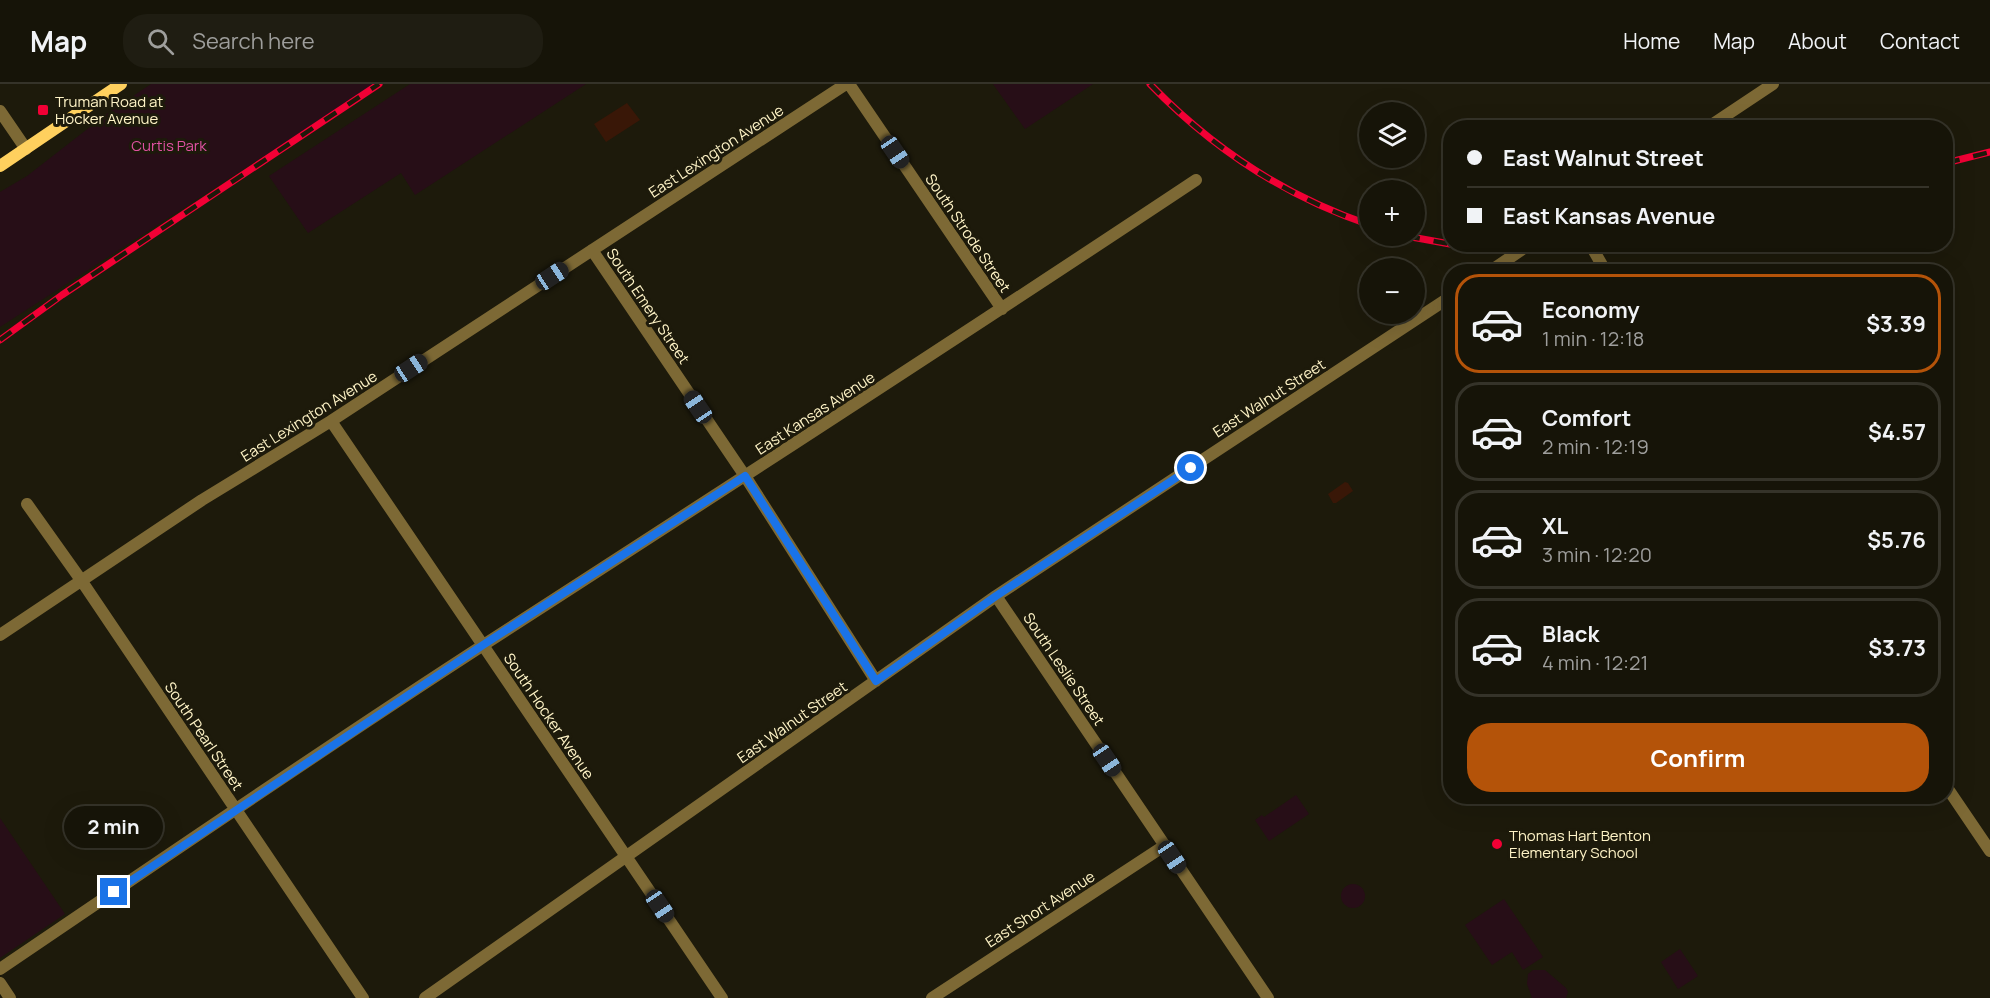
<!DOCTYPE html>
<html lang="en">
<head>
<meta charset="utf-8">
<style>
	:root { --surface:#161408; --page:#1f1d12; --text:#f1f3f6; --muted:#9e9e9c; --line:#353329; --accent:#b45309 }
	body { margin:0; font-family:Manrope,sans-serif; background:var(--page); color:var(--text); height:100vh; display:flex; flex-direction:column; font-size:22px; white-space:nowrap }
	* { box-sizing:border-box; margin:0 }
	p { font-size:20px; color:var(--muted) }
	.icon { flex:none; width:33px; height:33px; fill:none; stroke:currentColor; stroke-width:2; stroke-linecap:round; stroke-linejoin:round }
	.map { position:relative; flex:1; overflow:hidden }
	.sheet { position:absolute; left:1443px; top:180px; width:510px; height:540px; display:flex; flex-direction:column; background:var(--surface); border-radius:24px; box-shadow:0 6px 24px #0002,0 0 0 2px var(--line) }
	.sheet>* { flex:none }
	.top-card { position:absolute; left:1443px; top:36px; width:510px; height:132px; border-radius:24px; box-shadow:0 6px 24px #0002,0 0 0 2px var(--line); display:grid; align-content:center; height:132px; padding:0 24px; background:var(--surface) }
	.fabs { position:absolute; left:1359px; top:18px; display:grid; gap:12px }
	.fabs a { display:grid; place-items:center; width:66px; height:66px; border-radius:50%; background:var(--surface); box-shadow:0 6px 24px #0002,0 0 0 2px var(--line); font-size:30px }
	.end { position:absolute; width:27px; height:27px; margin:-14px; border:8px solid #1a73e8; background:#fff; box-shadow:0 0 0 3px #fff }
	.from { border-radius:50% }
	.bubble { position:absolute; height:42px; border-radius:21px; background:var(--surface); box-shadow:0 6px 24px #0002,0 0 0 2px var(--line); font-size:20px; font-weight:700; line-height:42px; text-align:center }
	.car { position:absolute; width:18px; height:36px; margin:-18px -9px; border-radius:8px; box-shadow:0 0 4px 2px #0007; background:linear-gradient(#222 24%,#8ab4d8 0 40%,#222 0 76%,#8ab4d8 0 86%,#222 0) }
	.top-card b { display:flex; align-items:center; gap:21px; height:57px; font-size:22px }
	.top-card b+b { border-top:2px solid var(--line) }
	.top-card i { width:15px; height:15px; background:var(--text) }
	ul { padding:10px 0 0; list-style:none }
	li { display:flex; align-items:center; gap:18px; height:99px; margin:0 12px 9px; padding:0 12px; border:3px solid var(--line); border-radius:24px }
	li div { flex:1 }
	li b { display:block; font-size:22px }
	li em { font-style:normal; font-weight:700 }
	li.on { border-color:var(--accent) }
	li>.icon { width:54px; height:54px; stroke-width:1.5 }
	.action { display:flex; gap:12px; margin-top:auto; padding:12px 24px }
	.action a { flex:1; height:69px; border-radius:24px; background:var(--accent); color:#fff; font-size:24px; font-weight:700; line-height:69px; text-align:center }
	header { display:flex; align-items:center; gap:36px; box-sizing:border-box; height:84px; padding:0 30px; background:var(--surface); border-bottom:2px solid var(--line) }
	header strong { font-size:28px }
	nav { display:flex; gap:33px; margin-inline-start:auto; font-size:21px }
	.search { width:420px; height:54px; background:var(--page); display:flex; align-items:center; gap:15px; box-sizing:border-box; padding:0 21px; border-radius:24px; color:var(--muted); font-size:22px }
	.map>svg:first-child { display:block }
</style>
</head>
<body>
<header>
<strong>Map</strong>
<div class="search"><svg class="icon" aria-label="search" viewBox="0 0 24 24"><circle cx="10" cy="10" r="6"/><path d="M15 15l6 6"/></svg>Search here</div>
<nav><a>Home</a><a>Map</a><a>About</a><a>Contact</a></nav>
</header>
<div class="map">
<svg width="1990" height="914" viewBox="0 0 1990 914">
	<rect width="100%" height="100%" fill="#1d1a0b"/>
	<path fill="#270e17" d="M 151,0 L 375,0 L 0,243 L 0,108 L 27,92 L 108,29 Z
		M 410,0 L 586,0 L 415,111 L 401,89 L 308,149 L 269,92 Z
		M 993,0 L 1093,0 L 1025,45 Z
		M 1296,711 L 1309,730 L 1269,757 L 1255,736 L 1262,731 L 1264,733 Z
		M 0,734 L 65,830 L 0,874 Z
		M1341 812a12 12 0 1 1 24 0a12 12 0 1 1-24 0Z
		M 1504,815 L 1543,873 L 1523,886 L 1512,868 L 1492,881 L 1465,841 Z
		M 1680,865 L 1698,892 L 1678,905 L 1661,878 Z
		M 1533,886 L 1545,886 L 1566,904 L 1568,908 L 1566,914 L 1532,914 L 1527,900 L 1528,890 Z"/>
	<path fill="#391707" d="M 627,19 L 640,36 L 606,58 L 594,40 Z
		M 1345,398 L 1348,399 L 1353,407 L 1336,419 L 1333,419 L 1328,410 Z"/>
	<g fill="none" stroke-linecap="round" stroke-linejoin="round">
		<path stroke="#7d6935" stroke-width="12" d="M 849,0 L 1002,225
			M 0,27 L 26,65
			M 1707,44 L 1773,0
			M 1590,160 L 1606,188
			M 592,166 L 745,392 L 876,597
			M 1489,188 L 1530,160
			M 331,337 L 722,914
			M 27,420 L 81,496 L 363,914
			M 996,512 L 1268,914
			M 0,551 L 202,416 L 331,337 L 846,0
			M 1946,702 L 1990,767
			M 0,885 C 161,776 321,666 485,560 C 722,407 960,253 1196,96
			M 0,899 L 10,914
			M 425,914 L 996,512 L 1450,213
			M 932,914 L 1164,762"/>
		<path stroke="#ffd05e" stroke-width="12" d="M 0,82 L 121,0"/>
		<g stroke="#f20035" stroke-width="7">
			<path id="rail" d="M 1150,0 C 1212,64 1284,112 1370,141
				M 1946,79 L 1990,68
				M 1406,152 L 1450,160
				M 1456,160 L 1522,165 L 1592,160
				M 0,256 L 62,211 L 379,0"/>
		</g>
		<use href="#rail" stroke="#1d1a0b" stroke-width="4.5" stroke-dasharray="14" stroke-linecap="butt"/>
	</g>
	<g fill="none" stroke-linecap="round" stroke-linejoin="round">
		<path stroke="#1a73e8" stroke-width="8" d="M 114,808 L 483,561 L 745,392 L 876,597 L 996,512 L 1191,384"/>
	</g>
	<g fill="#f20035" stroke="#1d1a0b" stroke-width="2">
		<rect x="37" y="20" width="12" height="12" rx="3"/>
		<circle cx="1497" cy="760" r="6"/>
	</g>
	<g text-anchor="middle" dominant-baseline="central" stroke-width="6" stroke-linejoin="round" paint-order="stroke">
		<g font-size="15" fill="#fff4c7" stroke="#1d1a0b" text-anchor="start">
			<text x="55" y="17">Truman Road at<tspan x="55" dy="17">Hocker Avenue</tspan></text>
			<text x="1509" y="751">Thomas Hart Benton<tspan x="1509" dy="17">Elementary School</tspan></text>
		</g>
		<g font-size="15" fill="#e052a3" stroke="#1d1a0b">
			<text x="169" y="61">Curtis Park</text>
		</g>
		<g font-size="15" fill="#fff4c7" stroke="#1d1a0b">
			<text transform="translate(716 67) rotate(-33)">East Lexington Avenue</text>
			<text transform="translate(968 149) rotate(56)">South Strode Street</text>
			<text transform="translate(648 222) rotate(56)">South Emery Street</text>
			<text transform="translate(1269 314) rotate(-33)">East Walnut Street</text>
			<text transform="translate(815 329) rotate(-33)">East Kansas Avenue</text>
			<text transform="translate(309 332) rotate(-32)">East Lexington Avenue</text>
			<text transform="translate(1064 585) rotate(56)">South Leslie Street</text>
			<text transform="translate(549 632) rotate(56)">South Hocker Avenue</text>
			<text transform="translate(792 638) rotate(-35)">East Walnut Street</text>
			<text transform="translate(204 652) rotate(56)">South Pearl Street</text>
			<text transform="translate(1040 825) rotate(-33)">East Short Avenue</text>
		</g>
	</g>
</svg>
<div class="fabs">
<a><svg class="icon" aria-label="layers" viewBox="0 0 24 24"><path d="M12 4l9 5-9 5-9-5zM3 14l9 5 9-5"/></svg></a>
<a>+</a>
<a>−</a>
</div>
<i class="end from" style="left:1191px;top:384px"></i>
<i class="end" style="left:114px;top:808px"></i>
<div class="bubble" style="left:64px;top:722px;width:99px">2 min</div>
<i class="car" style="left:895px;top:68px;rotate:146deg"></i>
<i class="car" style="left:552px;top:192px;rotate:57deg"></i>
<i class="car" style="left:411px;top:284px;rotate:57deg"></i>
<i class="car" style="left:698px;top:323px;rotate:326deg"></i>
<i class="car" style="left:1107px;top:676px;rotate:146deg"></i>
<i class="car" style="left:1172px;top:773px;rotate:146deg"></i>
<i class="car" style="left:660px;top:822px;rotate:146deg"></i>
<div class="top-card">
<b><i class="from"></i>East Walnut Street</b>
<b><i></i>East Kansas Avenue</b>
</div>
<section class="sheet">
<ul>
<li class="on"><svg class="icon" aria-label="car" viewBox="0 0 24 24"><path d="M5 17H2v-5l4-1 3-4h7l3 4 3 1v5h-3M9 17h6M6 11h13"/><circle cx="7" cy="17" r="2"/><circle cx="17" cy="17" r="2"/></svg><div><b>Economy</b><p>1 min · 12:18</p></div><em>$3.39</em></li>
<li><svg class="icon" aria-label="car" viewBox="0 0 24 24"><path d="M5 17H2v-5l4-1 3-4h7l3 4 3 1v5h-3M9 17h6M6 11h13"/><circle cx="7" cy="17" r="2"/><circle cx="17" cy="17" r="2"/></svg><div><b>Comfort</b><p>2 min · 12:19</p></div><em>$4.57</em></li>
<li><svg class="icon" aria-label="car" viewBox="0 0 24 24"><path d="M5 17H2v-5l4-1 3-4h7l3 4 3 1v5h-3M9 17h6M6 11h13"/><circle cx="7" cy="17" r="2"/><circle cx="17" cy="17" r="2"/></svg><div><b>XL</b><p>3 min · 12:20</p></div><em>$5.76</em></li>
<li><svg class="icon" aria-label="car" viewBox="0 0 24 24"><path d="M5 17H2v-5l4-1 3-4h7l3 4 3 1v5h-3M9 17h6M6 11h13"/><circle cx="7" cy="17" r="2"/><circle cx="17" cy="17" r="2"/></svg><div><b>Black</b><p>4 min · 12:21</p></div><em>$3.73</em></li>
</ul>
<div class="action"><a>Confirm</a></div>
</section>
</div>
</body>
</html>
